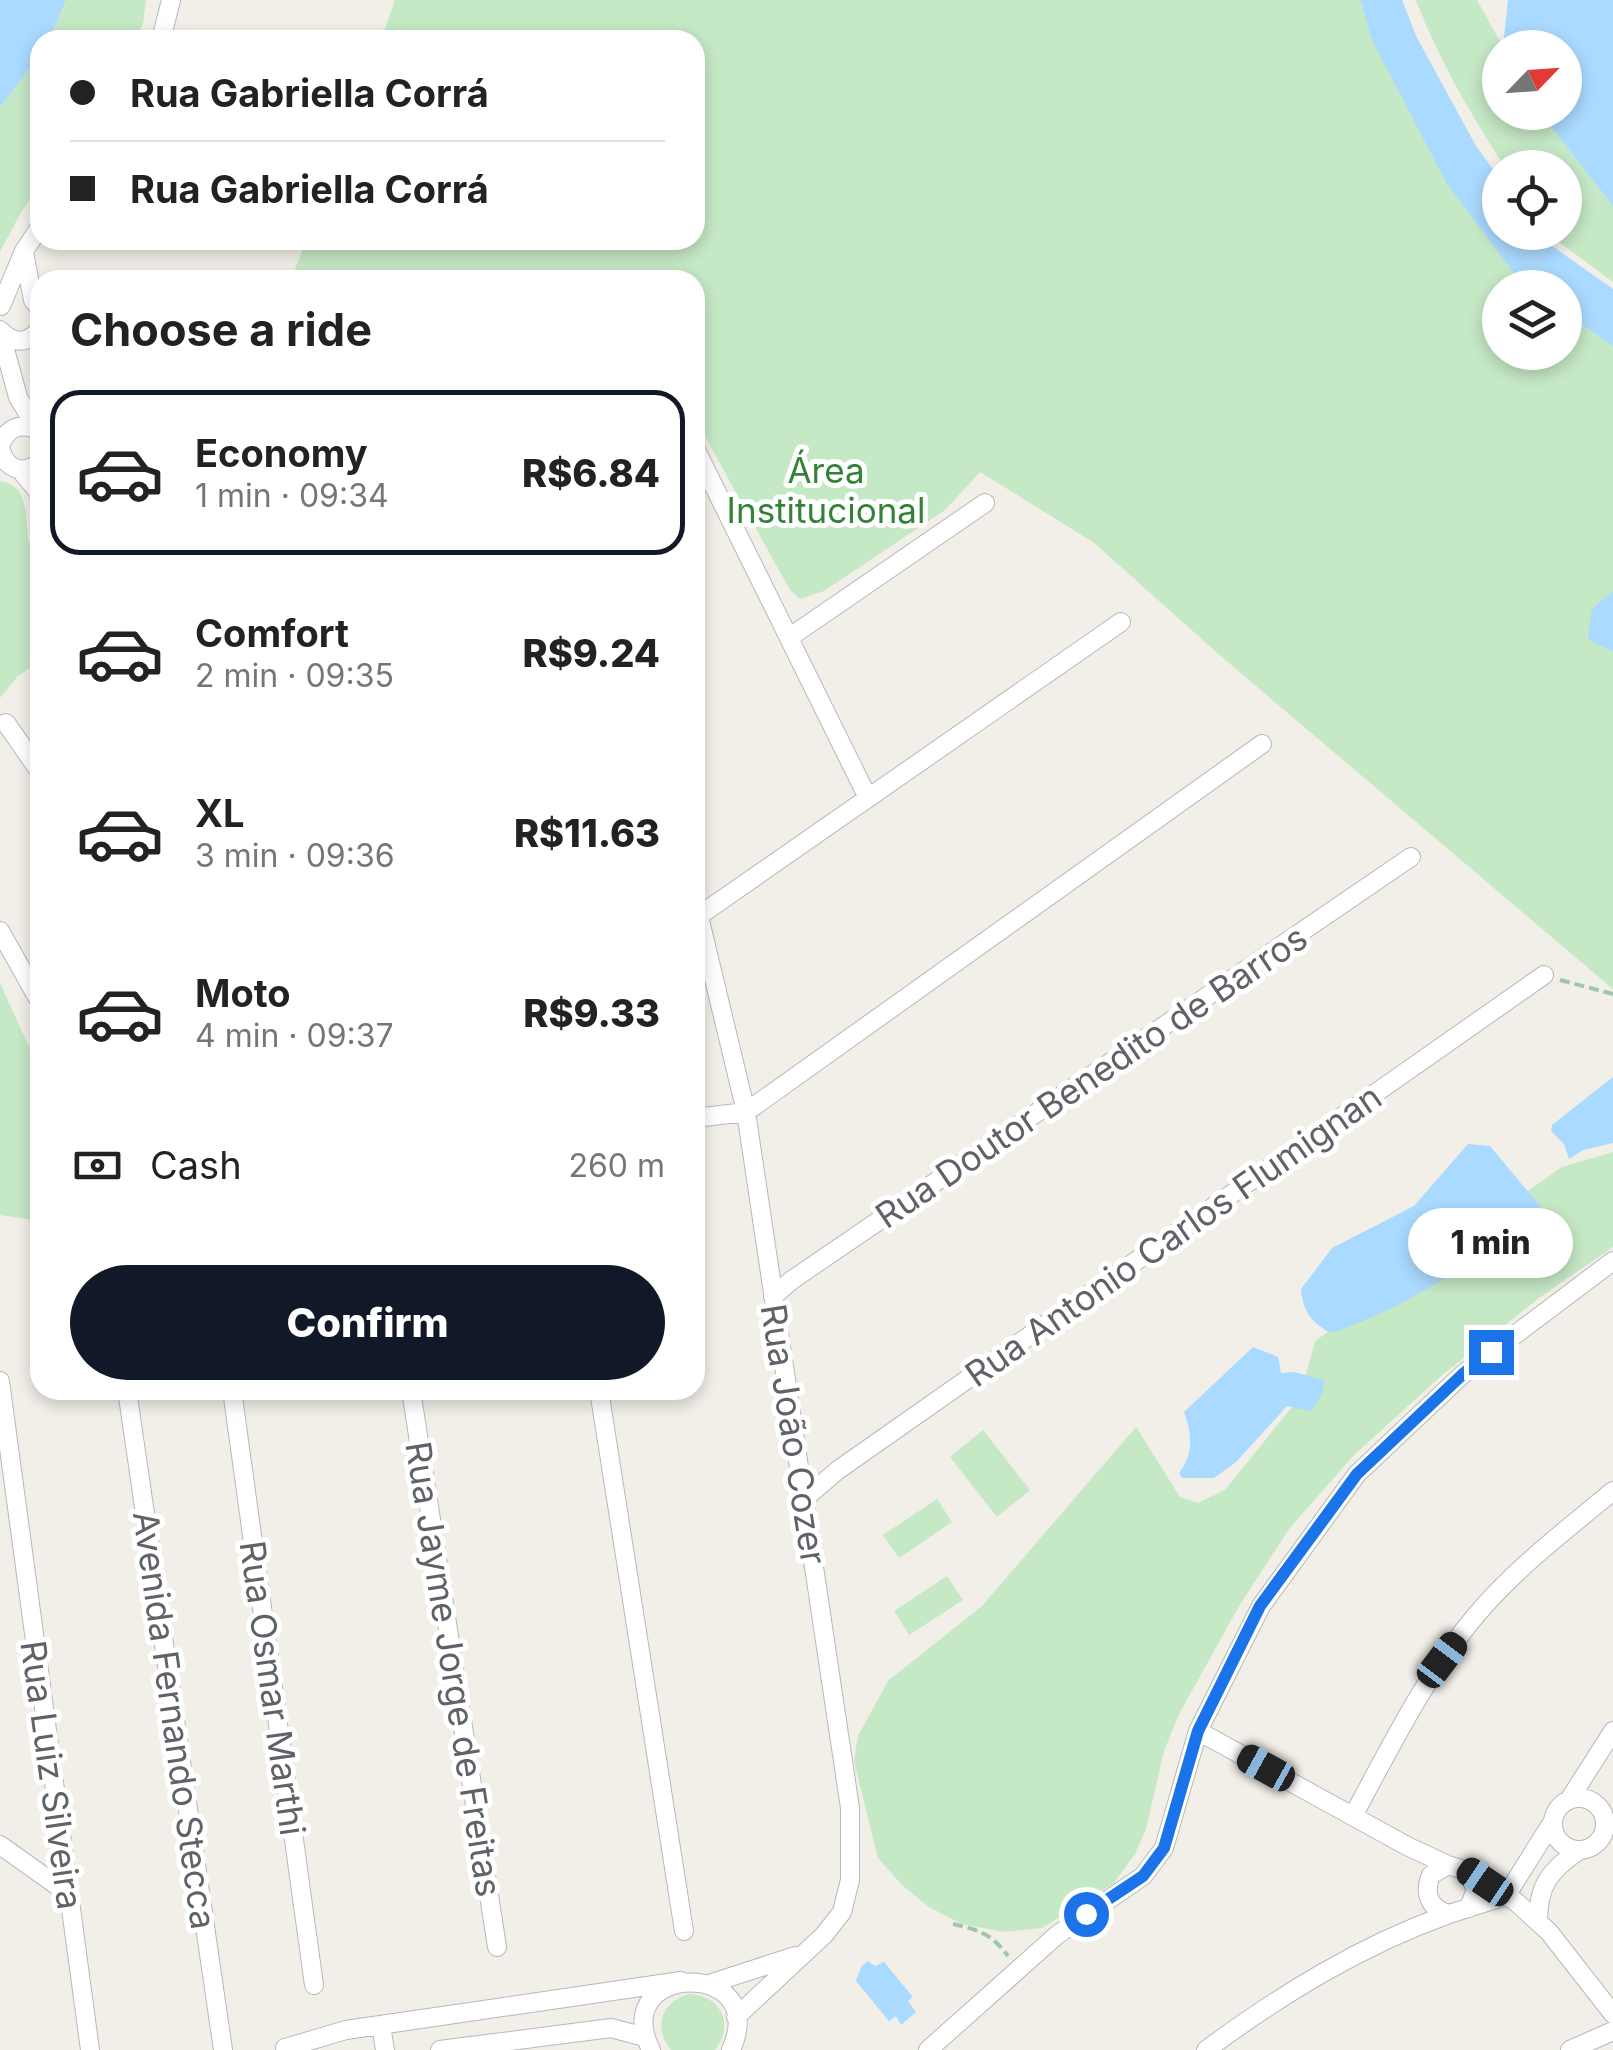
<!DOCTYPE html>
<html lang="en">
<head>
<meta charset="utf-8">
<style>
	:root { --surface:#fff; --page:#f2f2f2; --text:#222; --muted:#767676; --line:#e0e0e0; --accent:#111827 }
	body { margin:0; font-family:Inter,sans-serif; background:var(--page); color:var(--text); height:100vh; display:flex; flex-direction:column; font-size:38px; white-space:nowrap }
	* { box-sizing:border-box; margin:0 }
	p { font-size:32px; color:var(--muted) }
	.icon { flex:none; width:55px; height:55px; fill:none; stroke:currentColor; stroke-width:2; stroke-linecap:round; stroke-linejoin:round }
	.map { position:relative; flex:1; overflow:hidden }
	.sheet { position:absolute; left:30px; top:270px; width:675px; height:1130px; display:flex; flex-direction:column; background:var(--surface); border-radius:30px; box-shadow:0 5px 15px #0003 }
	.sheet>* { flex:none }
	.guide { position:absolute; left:30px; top:30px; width:675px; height:220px; border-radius:30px; box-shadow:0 5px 15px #0003; display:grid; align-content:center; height:220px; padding:0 40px; background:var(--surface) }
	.needle { width:65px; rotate:65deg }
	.tools { position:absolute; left:1482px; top:30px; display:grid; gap:20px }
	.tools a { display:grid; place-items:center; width:100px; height:100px; border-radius:50%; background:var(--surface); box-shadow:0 5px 15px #0003; font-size:50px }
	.end { position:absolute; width:45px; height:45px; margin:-22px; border:12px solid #1a73e8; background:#fff; box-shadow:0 0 0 5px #fff }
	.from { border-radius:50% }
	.bubble { position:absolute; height:70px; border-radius:35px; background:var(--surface); box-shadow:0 5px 15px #0003; font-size:32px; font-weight:800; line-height:70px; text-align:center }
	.car { position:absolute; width:30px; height:60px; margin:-30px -15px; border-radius:12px; box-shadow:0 0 8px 2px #0007; background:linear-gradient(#222 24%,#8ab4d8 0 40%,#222 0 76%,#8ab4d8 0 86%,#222 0) }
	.guide b { display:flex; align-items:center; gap:35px; height:95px; font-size:38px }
	.guide b+b { border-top:2px solid var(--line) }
	.guide i { width:25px; height:25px; background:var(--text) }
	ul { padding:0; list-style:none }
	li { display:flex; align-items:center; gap:30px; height:165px; margin:0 20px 15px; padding:0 20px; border:5px solid transparent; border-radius:30px }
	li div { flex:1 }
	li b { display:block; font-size:38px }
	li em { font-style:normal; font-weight:800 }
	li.on { border-color:var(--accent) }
	li>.icon { width:90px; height:90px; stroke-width:1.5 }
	h2 { padding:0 40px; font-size:45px; line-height:120px }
	.pay { display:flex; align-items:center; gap:25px; height:110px; padding:0 40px; font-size:38px }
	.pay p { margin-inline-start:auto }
	.action { display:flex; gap:20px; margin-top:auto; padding:20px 40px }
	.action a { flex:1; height:115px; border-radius:60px; background:var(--accent); color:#fff; font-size:40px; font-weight:800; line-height:115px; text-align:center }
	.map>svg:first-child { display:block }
</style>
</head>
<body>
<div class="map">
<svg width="1613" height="2050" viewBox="0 0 1613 2050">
	<rect width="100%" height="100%" fill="#f1efe8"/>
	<path fill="#c5e8c5" d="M 66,0 L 146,0 L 143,24 L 135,40 L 49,40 Z
		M 395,0 L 1360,0 L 1372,40 L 1522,284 L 1527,287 L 1500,288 L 1500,352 L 1565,352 L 1565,313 L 1613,346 L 1613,989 L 1223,658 L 1093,542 L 980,472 L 945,510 L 824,591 L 800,599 L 790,590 L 697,422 L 705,384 L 695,384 L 695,280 L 291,280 L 306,240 L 695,240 L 695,40 L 381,40 Z
		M 1416,0 L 1477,0 L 1503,47 L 1500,48 L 1500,112 L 1540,113 L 1613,206 L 1613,282 L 1547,233 L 1565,232 L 1565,168 L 1505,167 C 1471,115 1438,58 1416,0 Z
		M 40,55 L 40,185 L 20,214 L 0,252 L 0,107 Z
		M 0,481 C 29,485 25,515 28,538 C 29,547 37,550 40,558 C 44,567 40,646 40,661 L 17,677 L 0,698 Z
		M 0,983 L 40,1071 L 40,1221 L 0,1215 Z
		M 1613,1152 L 1613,1247 L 1539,1298 L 1440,1377 L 1354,1455 L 1289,1529 L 1239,1606 L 1179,1714 L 1164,1751 L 1146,1829 L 1135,1854 L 1113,1884 L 1042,1928 L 1005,1932 L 962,1924 L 929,1907 L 902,1885 L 878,1858 L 854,1761 L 858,1736 L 888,1681 L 982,1606 L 1136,1427 L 1180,1497 L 1198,1503 L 1225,1490 L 1300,1397 L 1315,1341 L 1562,1167 Z
		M 983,1430 L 1030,1490 L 997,1517 L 950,1457 Z
		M 937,1499 L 952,1522 L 899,1558 L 883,1535 Z
		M 947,1576 L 963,1600 L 909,1635 L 894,1611 Z
		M 689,1994 C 721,1995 735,2025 715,2050 L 671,2050 C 653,2027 661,2002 689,1994 Z"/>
	<path fill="#aadaff" d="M 0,0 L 66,0 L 49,40 L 40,40 L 40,55 L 0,107 Z
		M 1360,0 L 1402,0 L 1416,36 L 1476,146 L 1500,179 L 1500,232 L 1539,233 L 1545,241 L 1613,289 L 1613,346 L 1565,313 L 1565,288 L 1527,287 L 1522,284 L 1447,184 L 1372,40 Z
		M 1508,0 L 1613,0 L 1613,206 L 1540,113 L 1565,112 L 1565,48 L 1503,47 Z
		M 1613,591 L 1613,652 L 1588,639 L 1592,609 Z
		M 1613,1077 L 1613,1143 L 1583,1150 L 1569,1159 L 1564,1144 L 1551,1131 L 1552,1125 Z
		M 1468,1144 L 1490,1146 L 1545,1212 C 1477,1257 1408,1309 1330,1333 C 1310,1321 1303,1311 1301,1289 L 1332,1248 L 1414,1206 Z
		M 1253,1347 L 1278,1357 L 1281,1373 L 1294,1372 L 1324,1380 L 1323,1392 L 1311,1411 L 1287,1406 L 1236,1462 L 1214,1478 L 1182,1478 L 1179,1473 C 1194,1455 1192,1433 1184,1412 Z
		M 868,1961 L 875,1966 L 884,1962 L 913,1997 L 908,2001 L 916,2012 L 901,2025 L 896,2016 L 889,2021 L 856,1981 L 861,1967 Z"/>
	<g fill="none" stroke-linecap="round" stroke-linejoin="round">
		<g stroke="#b5b8bc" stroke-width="20">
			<path id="minor" d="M 161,40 L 171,0
				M 24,252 L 33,300 L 40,309
				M 1,306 L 24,251 L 40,227
				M 0,330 C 13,344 29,345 40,328
				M 0,331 L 18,397 L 40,434
				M 0,446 C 4,468 22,477 40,462
				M 0,446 C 7,428 18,423 36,429
				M 695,448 L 868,798
				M 21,471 L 40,494
				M 790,637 L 985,503
				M 6,723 L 40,772
				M 695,900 L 746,1112 L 850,1808 L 850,1880 L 842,1912 L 824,1935 L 736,2017
				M 700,915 L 1121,622
				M 0,931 L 40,1002
				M 695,1118 L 746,1112 L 1262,744
				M 773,1296 L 792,1280 L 1411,857
				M 0,1381 L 90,2050
				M 127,1390 L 223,2050
				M 232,1390 L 314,1985
				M 411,1390 L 497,1947
				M 599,1390 L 684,1931
				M 804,1499 L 838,1470 L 1544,975
				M 1198,1731 L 1407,1846 L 1448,1865
				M1553 1824a26 26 0 1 1 52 0a26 26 0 1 1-52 0Z
				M 1569,1800 L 1613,1731
				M 1353,1816 C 1390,1748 1426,1674 1477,1614 C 1516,1568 1566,1530 1613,1491
				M 0,1845 L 66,1892
				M 1467,1871 L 1515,1901 L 1549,1932 L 1613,2014
				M 1506,1896 L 1553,1821
				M 1469,1908 L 1476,1889 L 1467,1871 L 1448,1865 L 1431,1875 C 1423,1894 1430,1909 1449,1914 L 1506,1896
				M 1538,1922 C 1538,1886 1549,1871 1578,1851
				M 709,1984 L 795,1956
				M 382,2032 L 385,2050
				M 285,2048 L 346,2030 L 681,1981
				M 440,2050 L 611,2028 L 645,2037
				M 651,2050 C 607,1962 772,1958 731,2050
				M 928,2050 L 1057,1935 L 1143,1876 L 1164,1848 L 1198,1731 L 1261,1606 L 1357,1474 L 1463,1374 L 1613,1261
				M 1206,2050 C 1282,1994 1360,1946 1449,1914
				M 1570,2050 L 1613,2031"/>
		</g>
		<path stroke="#9cc7a9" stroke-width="4" stroke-dasharray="10 5" stroke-linecap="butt" d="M 1560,980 L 1613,994
			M 953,1924 C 979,1930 992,1934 1008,1956"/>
		<use href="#minor" stroke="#fff" stroke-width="18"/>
	</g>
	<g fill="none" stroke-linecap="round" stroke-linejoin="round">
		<path stroke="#1a73e8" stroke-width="12" d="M 1086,1914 L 1143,1876 L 1164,1848 L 1198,1731 L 1260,1606 L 1357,1474 L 1463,1374 L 1491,1352"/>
	</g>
	<g text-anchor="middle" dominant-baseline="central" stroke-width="10" stroke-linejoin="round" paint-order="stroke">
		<g font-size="35" fill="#348238" stroke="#fff">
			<text x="826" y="470">Área<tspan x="826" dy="40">Institucional</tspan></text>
		</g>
		<g font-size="35" fill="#5f6368" stroke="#fff">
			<text transform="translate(1091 1076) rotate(-34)">Rua Doutor Benedito de Barros</text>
			<text transform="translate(1173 1235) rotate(-35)">Rua Antonio Carlos Flumignan</text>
			<text transform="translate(794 1434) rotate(81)">Rua João Cozer</text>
			<text transform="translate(454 1669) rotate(81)">Rua Jayme Jorge de Freitas</text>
			<text transform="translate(273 1688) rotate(82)">Rua Osmar Marthi</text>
			<text transform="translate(175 1720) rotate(82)">Avenida Fernando Stecca</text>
			<text transform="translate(52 1775) rotate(82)">Rua Luiz Silveira</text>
		</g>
	</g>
</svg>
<div class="tools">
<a><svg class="needle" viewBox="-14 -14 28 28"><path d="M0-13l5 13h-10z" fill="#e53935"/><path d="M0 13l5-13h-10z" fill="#767676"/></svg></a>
<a><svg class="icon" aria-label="locate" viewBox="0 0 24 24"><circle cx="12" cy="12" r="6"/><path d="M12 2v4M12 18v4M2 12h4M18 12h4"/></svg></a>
<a><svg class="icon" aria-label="layers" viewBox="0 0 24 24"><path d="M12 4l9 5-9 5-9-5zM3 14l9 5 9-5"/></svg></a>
</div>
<i class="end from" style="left:1086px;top:1914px"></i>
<i class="end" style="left:1491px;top:1352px"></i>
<div class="bubble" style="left:1408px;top:1208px;width:165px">1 min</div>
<i class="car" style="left:1442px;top:1660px;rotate:37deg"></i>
<i class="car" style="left:1266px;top:1768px;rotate:299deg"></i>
<i class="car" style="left:1485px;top:1882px;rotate:304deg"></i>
<div class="guide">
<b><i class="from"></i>Rua Gabriella Corrá</b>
<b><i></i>Rua Gabriella Corrá</b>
</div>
<section class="sheet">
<h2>Choose a ride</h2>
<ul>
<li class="on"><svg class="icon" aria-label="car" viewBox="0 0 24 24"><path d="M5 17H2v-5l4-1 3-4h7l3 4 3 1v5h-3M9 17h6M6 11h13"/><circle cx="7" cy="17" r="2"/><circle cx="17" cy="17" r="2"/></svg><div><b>Economy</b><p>1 min · 09:34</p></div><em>R$6.84</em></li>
<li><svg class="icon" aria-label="car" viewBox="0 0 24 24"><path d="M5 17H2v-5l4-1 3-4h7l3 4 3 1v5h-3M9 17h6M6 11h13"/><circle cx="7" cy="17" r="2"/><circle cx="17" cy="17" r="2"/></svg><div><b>Comfort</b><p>2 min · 09:35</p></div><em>R$9.24</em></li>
<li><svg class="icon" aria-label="car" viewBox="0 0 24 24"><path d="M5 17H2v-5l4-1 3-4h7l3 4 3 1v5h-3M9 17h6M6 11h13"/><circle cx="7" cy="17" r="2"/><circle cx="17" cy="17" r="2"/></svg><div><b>XL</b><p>3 min · 09:36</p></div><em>R$11.63</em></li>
<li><svg class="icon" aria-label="car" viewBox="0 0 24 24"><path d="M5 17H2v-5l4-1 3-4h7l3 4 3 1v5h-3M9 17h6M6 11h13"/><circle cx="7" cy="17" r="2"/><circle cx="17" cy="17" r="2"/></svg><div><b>Moto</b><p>4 min · 09:37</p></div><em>R$9.33</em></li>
</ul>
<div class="pay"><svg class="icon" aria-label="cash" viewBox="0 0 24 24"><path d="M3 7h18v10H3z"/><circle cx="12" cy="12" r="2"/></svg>Cash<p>260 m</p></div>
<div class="action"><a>Confirm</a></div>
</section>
</div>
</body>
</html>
